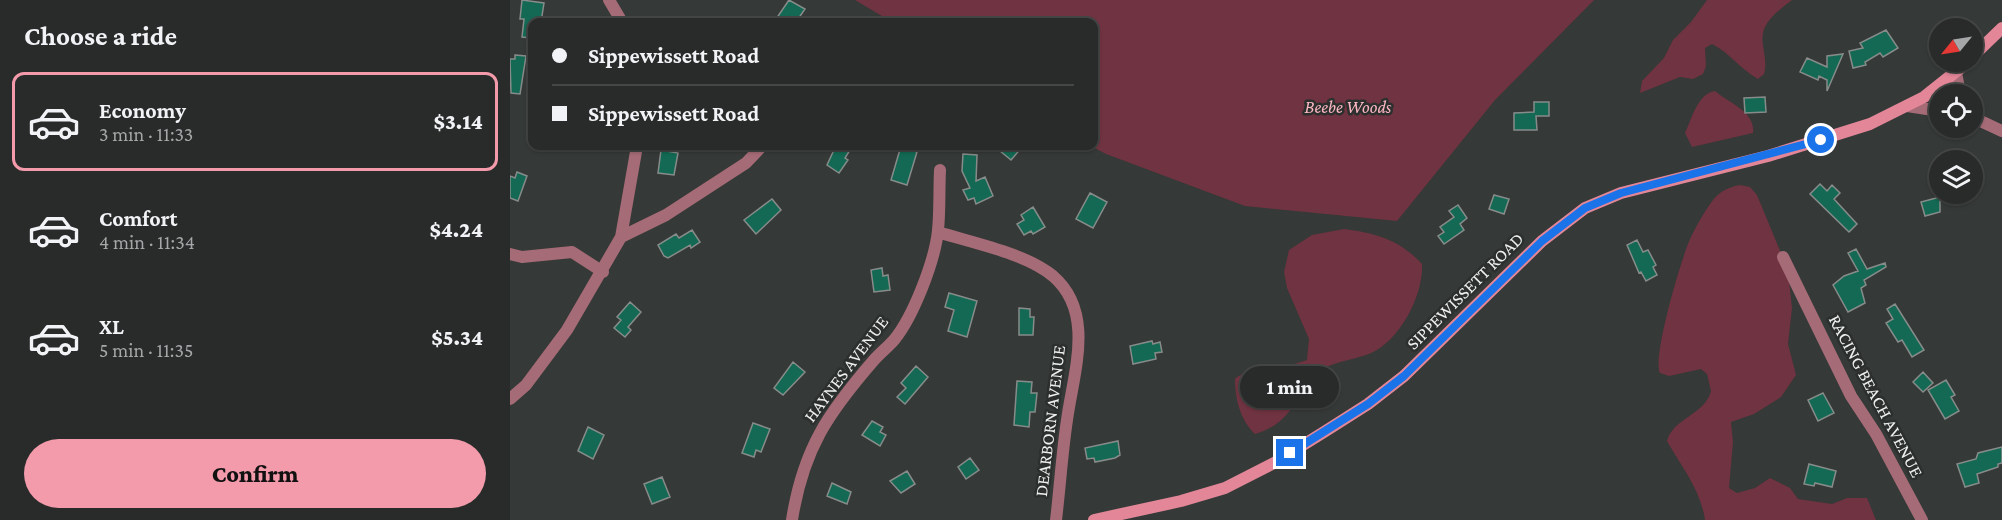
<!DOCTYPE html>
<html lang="en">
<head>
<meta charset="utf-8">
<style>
	:root { --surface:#282b29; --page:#303331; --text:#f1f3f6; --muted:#a5a7a8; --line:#444746; --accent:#f39aab }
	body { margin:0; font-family:"Crimson Pro",serif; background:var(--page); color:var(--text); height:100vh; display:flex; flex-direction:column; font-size:22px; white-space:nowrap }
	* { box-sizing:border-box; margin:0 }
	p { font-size:20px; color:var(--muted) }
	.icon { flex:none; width:33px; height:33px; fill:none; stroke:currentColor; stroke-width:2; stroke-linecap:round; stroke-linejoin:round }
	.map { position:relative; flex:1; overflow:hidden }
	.details { display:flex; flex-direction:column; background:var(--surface); width:510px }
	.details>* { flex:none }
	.hud { position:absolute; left:18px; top:18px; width:570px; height:132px; border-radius:12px; box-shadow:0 2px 4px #0004,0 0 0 2px var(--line); display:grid; align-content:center; height:132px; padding:0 24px; background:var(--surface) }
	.needle { width:39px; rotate:240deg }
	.controls { position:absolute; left:1419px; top:18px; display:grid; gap:12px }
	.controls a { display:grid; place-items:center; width:54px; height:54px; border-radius:50%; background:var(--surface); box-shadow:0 2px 4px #0004,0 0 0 2px var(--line); font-size:30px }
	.end { position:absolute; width:27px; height:27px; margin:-14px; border:8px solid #1a73e8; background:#fff; box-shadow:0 0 0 3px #fff }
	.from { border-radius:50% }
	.bubble { position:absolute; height:42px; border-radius:21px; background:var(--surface); box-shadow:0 2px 4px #0004,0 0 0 2px var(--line); font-size:20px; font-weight:800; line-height:42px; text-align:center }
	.hud b { display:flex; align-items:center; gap:21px; height:57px; font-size:22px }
	.hud b+b { border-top:2px solid var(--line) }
	.hud i { width:15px; height:15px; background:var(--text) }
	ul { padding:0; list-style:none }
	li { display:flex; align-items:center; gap:18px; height:99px; margin:0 12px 9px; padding:0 12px; border:3px solid transparent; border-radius:12px }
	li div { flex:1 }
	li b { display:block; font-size:22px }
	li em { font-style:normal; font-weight:800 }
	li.active { border-color:var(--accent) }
	li>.icon { width:54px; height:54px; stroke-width:1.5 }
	h2 { padding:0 24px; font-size:27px; line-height:72px }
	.cta { display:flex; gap:12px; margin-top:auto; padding:12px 24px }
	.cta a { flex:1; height:69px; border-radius:36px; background:var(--accent); color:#111; font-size:24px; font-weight:800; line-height:69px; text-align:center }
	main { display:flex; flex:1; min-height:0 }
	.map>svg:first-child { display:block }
</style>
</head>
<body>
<main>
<section class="details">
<h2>Choose a ride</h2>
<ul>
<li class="active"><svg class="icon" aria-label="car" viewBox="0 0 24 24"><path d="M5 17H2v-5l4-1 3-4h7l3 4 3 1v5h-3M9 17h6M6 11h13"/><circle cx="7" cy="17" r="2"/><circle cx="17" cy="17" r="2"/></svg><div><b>Economy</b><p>3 min · 11:33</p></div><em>$3.14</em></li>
<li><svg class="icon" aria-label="car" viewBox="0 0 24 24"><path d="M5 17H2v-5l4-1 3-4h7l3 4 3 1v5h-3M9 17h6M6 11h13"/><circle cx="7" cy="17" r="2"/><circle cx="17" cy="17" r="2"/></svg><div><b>Comfort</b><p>4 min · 11:34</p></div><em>$4.24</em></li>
<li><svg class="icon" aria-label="car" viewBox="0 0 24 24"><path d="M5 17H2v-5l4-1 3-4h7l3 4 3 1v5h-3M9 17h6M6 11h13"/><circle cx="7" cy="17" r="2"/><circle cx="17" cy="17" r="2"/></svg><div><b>XL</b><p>5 min · 11:35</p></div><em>$5.34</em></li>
</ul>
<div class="cta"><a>Confirm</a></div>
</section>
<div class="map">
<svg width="1492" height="520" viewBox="0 0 1492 520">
	<rect width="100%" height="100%" fill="#353937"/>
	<path fill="#6f3341" d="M 345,0 L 1084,0 L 985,100 L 887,221 L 735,206 L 596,154 L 581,146 L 584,146 L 584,22 L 382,22 Z
		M 1197,0 L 1282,0 C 1267,12 1249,23 1253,45 C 1254,55 1257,64 1254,74 L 1248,79 C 1230,69 1220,53 1202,44 L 1195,48 L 1196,66 L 1193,74 L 1183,79 L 1170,77 L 1130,93 L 1132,81 L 1154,58 L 1163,40 L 1181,22 Z
		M 1205,91 C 1219,103 1246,112 1243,133 L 1182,147 L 1175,133 C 1182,119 1187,94 1205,91 Z
		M 1230,185 L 1240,187 L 1247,195 L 1278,270 L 1282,308 L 1278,344 L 1286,375 L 1271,397 L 1244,414 L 1221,422 L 1223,442 L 1219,488 L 1227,493 L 1245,488 L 1260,478 L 1280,488 L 1288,499 L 1322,504 L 1337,498 L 1357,498 L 1366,520 L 1195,520 C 1190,488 1172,468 1157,441 C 1163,418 1195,415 1201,391 L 1197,374 L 1191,369 L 1159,376 L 1150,373 C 1142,358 1170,264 1178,244 C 1183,231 1194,212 1203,200 C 1210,191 1219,187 1230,185 Z
		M 834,229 C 866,233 890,240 912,264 C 914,294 890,341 861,353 C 842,361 818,361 802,377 C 798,381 795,388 792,393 C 779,414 769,427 745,434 C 730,420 725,398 725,379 C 733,369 779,368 797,360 L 799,339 L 777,288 L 774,272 L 779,250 L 802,235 Z"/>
	<path fill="#136953" stroke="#878c8a" stroke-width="1.5" d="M 12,0 L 34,3 L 31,22 L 22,22 L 22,38 L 12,37 L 14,19 L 10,19 Z
		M 279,0 L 295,9 L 286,22 L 264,22 Z
		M 1376,30 L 1388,48 L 1373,57 L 1370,53 L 1355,62 L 1356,65 L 1343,68 L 1339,51 L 1353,48 L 1350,43 Z
		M 1333,54 L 1317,91 L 1317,80 L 1309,76 L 1308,80 L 1290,72 L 1297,58 L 1317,67 L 1317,56 Z
		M 5,55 L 16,56 L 10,94 L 1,93 L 0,59 L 5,59 Z
		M 1255,97 L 1256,112 L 1235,113 L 1234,98 Z
		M 1024,102 L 1039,102 L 1039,116 L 1026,116 L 1027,130 L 1004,130 L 1004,113 L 1024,112 Z
		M 314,146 L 333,146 L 340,150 L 335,158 L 338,160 L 329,173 L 317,165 L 323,152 Z
		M 391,146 L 407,152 L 397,185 L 381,180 Z
		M 484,146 L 513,146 L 501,160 Z
		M 151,150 L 168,153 L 164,175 L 148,173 Z
		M 453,154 L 467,155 L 466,181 L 475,177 L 483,196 L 466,204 L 464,198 L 458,200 L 453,190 L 460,188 L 452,171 Z
		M 7,172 L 17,176 L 8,201 L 0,198 L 0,176 L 5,178 Z
		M 1310,184 L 1317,191 L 1322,185 L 1330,193 L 1324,199 L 1347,224 L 1339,232 L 1300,194 Z
		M 580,193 L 597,202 L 583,228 L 566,219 Z
		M 984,195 L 999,199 L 994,214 L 979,209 Z
		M 1430,197 L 1430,212 L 1415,216 L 1411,202 Z
		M 262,199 L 271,210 L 246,234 L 234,220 Z
		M 948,205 L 957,218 L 950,224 L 954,230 L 934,244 L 928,236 L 934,232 L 930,227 L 944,217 L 939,211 Z
		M 523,207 L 535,227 L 523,234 L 521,231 L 514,235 L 507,224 L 514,220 L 511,215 Z
		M 182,230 L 190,242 L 181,248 L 180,245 L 158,258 L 154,256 L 148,245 L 166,234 L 169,238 Z
		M 1127,240 L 1133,252 L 1138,250 L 1146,265 L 1143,267 L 1147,275 L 1136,281 L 1131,272 L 1129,273 L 1117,245 Z
		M 1346,249 L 1357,269 L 1375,263 L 1376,267 L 1354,280 L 1356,285 L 1351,288 L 1355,303 L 1338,312 L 1323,285 L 1334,276 L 1348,271 L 1338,253 Z
		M 372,268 L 373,276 L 378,275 L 380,290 L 364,292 L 361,270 Z
		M 439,293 L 467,301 L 457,337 L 438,331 L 444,310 L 435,307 Z
		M 120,302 L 131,312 L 118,327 L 121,330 L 115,337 L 104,328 L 111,320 L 107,317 Z
		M 1385,304 L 1414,350 L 1402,357 L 1392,340 L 1388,342 L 1376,323 L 1383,319 L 1377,309 Z
		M 509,308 L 520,309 L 520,317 L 524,317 L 523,335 L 509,335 Z
		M 642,341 L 643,344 L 650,342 L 652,352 L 645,353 L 646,359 L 623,364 L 620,346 Z
		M 283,362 L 295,372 L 273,395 L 264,388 Z
		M 406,366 L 418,377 L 395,404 L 387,397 L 396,388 L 391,383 Z
		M 1413,372 L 1423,383 L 1413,392 L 1403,382 Z
		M 1436,380 L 1445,395 L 1441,397 L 1449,411 L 1435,419 L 1418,390 Z
		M 507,381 L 522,382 L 521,393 L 527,393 L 525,412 L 520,412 L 519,427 L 504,425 Z
		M 1313,393 L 1324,413 L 1308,421 L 1298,400 Z
		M 362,421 L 373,427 L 370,432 L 376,435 L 370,446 L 352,435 Z
		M 243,423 L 260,429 L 251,452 L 246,450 L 244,457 L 232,453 Z
		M 78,427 L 94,435 L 83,459 L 68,451 Z
		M 608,441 L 610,455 L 605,458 L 585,462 L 584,458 L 577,459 L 575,448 Z
		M 1492,447 L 1492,463 L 1488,464 L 1488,467 L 1467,474 L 1469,483 L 1455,487 L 1447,464 L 1466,459 L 1468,453 Z
		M 460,458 L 469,470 L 456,479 L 448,467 Z
		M 1299,464 L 1326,471 L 1322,487 L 1305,483 L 1304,486 L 1294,484 Z
		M 397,471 L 405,484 L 391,493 L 380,481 Z
		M 152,477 L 160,497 L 142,504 L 134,484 Z
		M 322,483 L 341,492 L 337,504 L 317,496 Z"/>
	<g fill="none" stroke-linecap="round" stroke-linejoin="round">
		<path stroke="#a56b76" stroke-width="12" d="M 99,0 L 112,22
			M 1446,72 L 1450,94
			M 1397,106 L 1430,111
			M 1462,117 L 1492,131
			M 428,232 C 463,243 515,253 543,276 C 586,313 563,374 557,420 C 552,453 550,487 546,520
			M 111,237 L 127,146
			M 0,254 L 12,257 L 62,252 L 93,272
			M 1273,257 L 1341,396 L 1366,434 L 1412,520
			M 0,399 L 16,385 L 57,330 L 111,237 L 156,215 L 236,163 L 252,146
			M 282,520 C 293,449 318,413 364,360 C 370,353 378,347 384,340 C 403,317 425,261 428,230 C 430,211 429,190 430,170"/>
		<path stroke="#e28698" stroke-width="12" d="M 1462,57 L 1492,28
			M 584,520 L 671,501 L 715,488 L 764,463 L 814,432 L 858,404 L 894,376 L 1032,241 L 1075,208 L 1111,193 L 1258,156 L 1360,124 L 1414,97 L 1458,62"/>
	</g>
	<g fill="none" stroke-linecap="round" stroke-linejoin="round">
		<path stroke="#1a73e8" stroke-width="8" d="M 780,453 L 858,404 L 894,376 L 1032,241 L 1075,208 L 1111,193 L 1311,140"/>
	</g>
	<g text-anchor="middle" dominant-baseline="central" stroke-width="5" stroke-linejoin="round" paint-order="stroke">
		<g font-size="18" font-style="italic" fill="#fcb6c2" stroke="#2b2f2d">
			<text x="838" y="107">Beebe Woods</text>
		</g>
		<g font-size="18" fill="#eef0ef" stroke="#2b2f2d">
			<text transform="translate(955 291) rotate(-45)">SIPPEWISSETT ROAD</text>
			<text transform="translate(336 369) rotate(-53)">HAYNES AVENUE</text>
			<text transform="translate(1366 396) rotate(62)">RACING BEACH AVENUE</text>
			<text transform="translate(540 421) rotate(-83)">DEARBORN AVENUE</text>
		</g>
	</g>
</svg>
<div class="controls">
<a><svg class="needle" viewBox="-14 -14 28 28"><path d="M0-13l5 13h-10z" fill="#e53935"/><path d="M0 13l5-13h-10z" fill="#a5a7a8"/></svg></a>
<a><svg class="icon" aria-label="locate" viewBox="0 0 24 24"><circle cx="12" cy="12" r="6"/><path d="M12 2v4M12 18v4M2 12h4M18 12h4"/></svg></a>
<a><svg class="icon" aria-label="layers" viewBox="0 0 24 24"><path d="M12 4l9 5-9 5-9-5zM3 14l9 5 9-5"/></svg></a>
</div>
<i class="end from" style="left:1311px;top:140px"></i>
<i class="end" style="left:780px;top:453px"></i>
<div class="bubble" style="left:730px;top:366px;width:99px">1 min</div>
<div class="hud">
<b><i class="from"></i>Sippewissett Road</b>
<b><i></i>Sippewissett Road</b>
</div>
</div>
</main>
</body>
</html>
